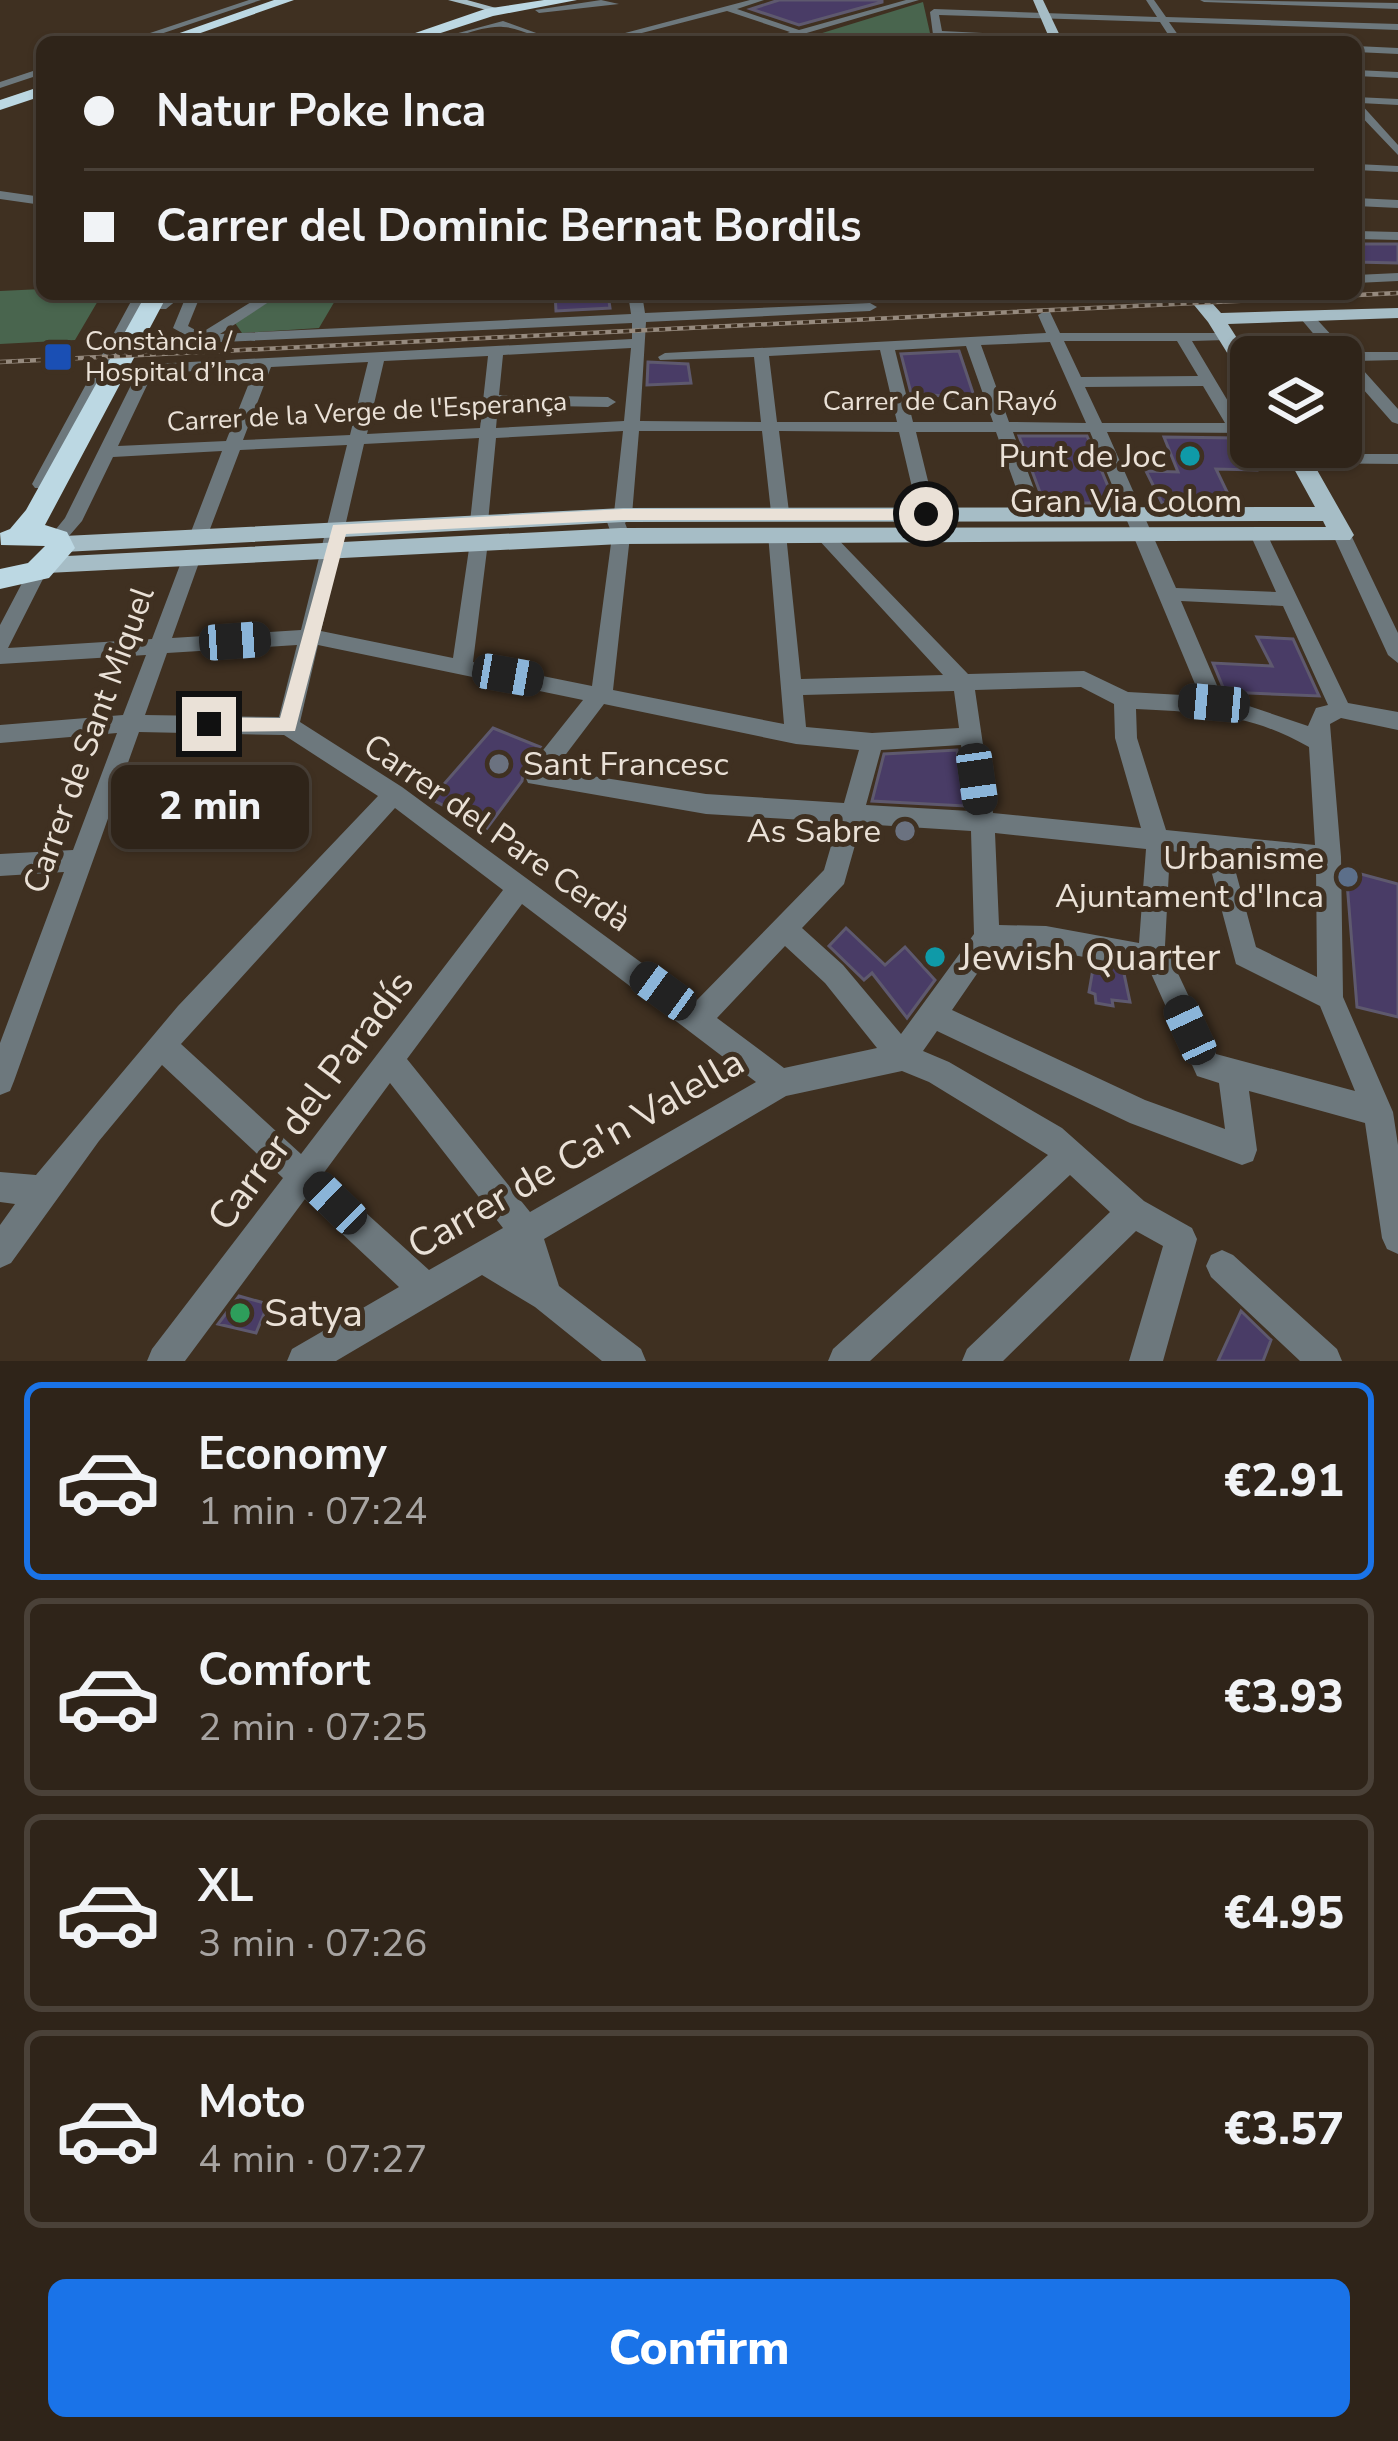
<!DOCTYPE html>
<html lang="en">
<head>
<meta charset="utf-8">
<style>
	:root { --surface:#2f2419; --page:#3b3026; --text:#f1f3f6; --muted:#a7a4a2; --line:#4a4138; --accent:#1a73e8 }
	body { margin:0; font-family:"Nunito Sans",sans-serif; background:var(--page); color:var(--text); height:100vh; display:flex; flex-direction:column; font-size:45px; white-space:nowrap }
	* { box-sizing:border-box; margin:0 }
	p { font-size:39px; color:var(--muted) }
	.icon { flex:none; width:66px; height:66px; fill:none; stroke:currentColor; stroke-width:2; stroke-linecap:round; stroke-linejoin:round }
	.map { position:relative; height:1361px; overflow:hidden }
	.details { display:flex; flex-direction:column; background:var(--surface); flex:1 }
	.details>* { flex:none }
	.banner { position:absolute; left:36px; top:36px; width:1326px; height:264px; border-radius:18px; box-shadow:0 3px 9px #0004,0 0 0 3px var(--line); display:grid; align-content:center; height:264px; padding:0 48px; background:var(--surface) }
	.fabs { position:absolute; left:1230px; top:336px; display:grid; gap:24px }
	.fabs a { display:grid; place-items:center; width:132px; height:132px; border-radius:18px; background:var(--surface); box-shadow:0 3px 9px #0004,0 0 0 3px var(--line); font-size:60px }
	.end { position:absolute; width:54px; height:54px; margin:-27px; border:15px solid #eae1d7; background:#111; box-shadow:0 0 0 6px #111 }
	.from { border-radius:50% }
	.bubble { position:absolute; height:84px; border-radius:18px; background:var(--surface); box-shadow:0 3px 9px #0004,0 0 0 3px var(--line); font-size:39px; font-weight:800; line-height:84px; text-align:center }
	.car { position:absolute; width:36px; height:72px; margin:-36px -18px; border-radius:15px; box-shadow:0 0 9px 3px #0007; background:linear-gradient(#222 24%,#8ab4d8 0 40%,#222 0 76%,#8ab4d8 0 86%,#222 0) }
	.banner b { display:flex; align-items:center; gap:42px; height:114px; font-size:45px }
	.banner b+b { border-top:3px solid var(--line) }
	.banner i { width:30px; height:30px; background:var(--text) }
	ul { padding:21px 0 0; list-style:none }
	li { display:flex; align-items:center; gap:36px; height:198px; margin:0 24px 18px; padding:0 24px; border:6px solid var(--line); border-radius:18px }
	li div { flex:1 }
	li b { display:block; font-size:45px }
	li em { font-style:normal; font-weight:800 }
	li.current { border-color:var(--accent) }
	li>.icon { width:108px; height:108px; stroke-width:1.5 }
	.primary-button { display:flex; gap:24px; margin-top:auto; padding:24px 48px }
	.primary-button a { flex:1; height:138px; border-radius:18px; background:var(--accent); color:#fff; font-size:48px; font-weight:800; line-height:138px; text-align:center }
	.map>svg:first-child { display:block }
</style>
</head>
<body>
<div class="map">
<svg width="1398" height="1361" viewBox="0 0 1398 1361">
	<rect width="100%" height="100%" fill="#3f3021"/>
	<path fill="#49654e" d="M 923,2 L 932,42 L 829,42 L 819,34 Z
		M 42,289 L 42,294 L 102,294 L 75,340 L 0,344 L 0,291 Z
		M 281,294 L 339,294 L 319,328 L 242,333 L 235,323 Z"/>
	<path fill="#493c66" stroke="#5e596e" stroke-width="3" d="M 779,0 L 882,0 L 882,2 L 799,25 L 751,9 Z
		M 1356,244 L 1398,244 L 1398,263 L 1356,262 Z
		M 555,294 L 608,294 L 610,308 L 556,311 Z
		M 959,351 L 975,399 L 911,393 L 901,354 Z
		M 648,362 L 688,364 L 691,383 L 647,385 Z
		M 1019,436 L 1087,436 L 1115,503 L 1044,503 Z
		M 1164,437 L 1237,438 L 1256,470 L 1216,469 L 1229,496 L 1190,496 L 1194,503 L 1162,503 L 1146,471 L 1178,472 Z
		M 1257,637 L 1293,639 L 1319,696 L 1225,692 L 1213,663 L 1272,666 Z
		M 493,728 L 540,747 L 524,767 L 522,781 L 487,828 L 431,799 Z
		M 957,750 L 965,806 L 872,801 L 884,754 Z
		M 1346,870 L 1398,884 L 1398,1017 L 1357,1007 Z
		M 846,928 L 885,965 L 905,947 L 935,980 L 907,1018 L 872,973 L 864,980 L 829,946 Z
		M 1094,963 L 1123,969 L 1130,1002 L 1112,1000 L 1113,1006 L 1096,1003 L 1095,994 L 1089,992 Z
		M 239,1296 L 268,1304 L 256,1333 L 218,1324 Z
		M 1241,1311 L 1271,1340 L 1263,1361 L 1218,1361 Z"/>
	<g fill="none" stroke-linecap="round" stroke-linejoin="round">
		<path fill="#6d787d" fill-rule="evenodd" d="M 249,0 L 261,0 L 137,42 L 123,42 Z
			M 601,0 L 619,4 L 539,13 L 535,10 Z
			M 750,0 L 764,0 L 737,9 L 799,30 L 906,0 L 919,0 L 776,42 L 761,42 L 790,32 L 727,11 L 607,42 L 591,42 Z
			M 1146,0 L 1154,0 L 1166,17 L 1398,24 L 1398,30 L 1169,22 L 1183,42 L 1173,42 L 1160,22 L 939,15 L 942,31 L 1165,42 L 943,37 L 944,42 L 934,42 L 930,12 L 934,9 L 1157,17 Z
			M 1200,0 L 1398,3 L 1398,9 L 1204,2 Z
			M 503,21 L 561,42 C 540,42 523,28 503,27 C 480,25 451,42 425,42 Z
			M 1356,46 L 1398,48 L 1398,54 L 1356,52 Z
			M 42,68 L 42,74 L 0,88 L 0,82 Z
			M 1356,70 L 1398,72 L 1398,78 L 1356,76 Z
			M 1356,97 L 1398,99 L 1398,105 L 1360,103 L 1398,145 L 1398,155 L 1356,111 Z
			M 1356,164 L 1398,166 L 1398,172 L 1356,170 Z
			M 0,191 L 42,197 L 42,205 L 0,199 Z
			M 1356,198 L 1398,200 L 1398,208 L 1356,206 Z
			M 1356,231 L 1398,232 L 1398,240 L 1356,239 Z
			M 1398,273 L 1398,281 L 1356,283 L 1356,275 Z
			M 135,294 L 149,294 L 50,484 L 47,488 L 35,488 L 32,484 Z
			M 168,294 L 184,294 L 166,309 L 156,309 L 156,303 Z
			M 187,294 L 201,294 L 188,326 L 201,333 L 264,294 L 281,294 L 220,334 L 631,314 L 628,294 L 642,294 L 645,313 L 870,303 L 877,307 L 870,311 L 646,322 L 640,421 L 761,422 L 754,357 L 660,360 L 658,357 L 665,353 L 1046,333 L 1038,315 L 1045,311 L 1050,312 L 1060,333 L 1231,333 L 1231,339 L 1226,340 L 1192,341 L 1241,423 L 1251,423 L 1251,433 L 1107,432 L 1176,588 L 1276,592 L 1250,534 L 1259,528 L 1265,530 L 1348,703 L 1398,712 L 1398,730 L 1341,718 L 1330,724 L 1341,857 L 1343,997 L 1393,1112 L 1398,1145 L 1398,1254 L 1387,1249 L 1382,1238 L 1365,1123 L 1249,1091 L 1257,1150 L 1253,1161 L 1242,1165 L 1130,1123 L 937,1031 L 923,1051 L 949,1062 L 1062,1128 L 1144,1201 L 1192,1228 L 1197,1239 L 1163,1361 L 1129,1361 L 1163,1246 L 1136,1231 L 1003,1361 L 962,1361 L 967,1349 L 1110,1212 L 1070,1175 L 870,1361 L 828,1361 L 833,1349 L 1048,1155 L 929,1082 L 902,1071 L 786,1096 L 544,1239 L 559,1286 L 641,1349 L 646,1361 L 602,1361 L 535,1307 L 482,1275 L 336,1361 L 287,1361 L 292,1349 L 399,1287 L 305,1199 L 185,1361 L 147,1361 L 152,1349 L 283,1178 L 162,1065 L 99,1141 L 11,1263 L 0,1268 L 0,1225 L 15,1204 L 0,1202 L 0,1172 L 36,1175 L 178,1006 L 378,796 L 284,735 L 139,732 L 14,1081 L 10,1091 L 0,1095 L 0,1043 L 64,872 L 0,876 L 0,854 L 73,850 L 117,733 L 0,743 L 0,725 L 123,715 L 146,655 L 0,664 L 0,625 L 31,566 L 38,565 L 47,571 L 8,648 L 152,639 L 183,557 L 192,551 L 201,557 L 172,638 L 301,630 L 347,445 L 240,450 L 207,537 L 198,543 L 189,537 L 222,451 L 113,457 L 82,521 L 63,543 L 51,543 L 48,539 L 65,518 L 135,377 L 153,364 L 632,339 L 632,323 L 200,343 L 173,328 ZM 1064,341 L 1177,341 L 1198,376 L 1081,377 ZM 1050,342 L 1086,423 L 1009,422 L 981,345 ZM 966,346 L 993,422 L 913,422 L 895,350 ZM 631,348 L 624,421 L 496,428 L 498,405 L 608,407 L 616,402 L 608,397 L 499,395 L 503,355 ZM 880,350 L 897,422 L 777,422 L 769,356 ZM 488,356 L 480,428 L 367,434 L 384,361 ZM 368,362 L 350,435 L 243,440 L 271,367 ZM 255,368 L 226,441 L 118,446 L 150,379 L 157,373 ZM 1203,386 L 1225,423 L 1102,423 L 1085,387 ZM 623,431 L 614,513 L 607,522 L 612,536 L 592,686 L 473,662 L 488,542 L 479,536 L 470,542 L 453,658 L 321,631 L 364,444 L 479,438 L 470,522 L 479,528 L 488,522 L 496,438 ZM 639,431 L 762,431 L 771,512 L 780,518 L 789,512 L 779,431 L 899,432 L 923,534 L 932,540 L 941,534 L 916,432 L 996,432 L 1025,513 L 1034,519 L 1043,513 L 1013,432 L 1090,432 L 1200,696 L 1128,692 L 1084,671 L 968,674 L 829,530 L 823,528 L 814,534 L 817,538 L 943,675 L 801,679 L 786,534 L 777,528 L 768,534 L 784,724 L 613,690 L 630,536 L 625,523 L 632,515 ZM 1181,601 L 1283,606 L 1328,705 L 1316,708 L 1308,726 L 1222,697 ZM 297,645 L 279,717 L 145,715 L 167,653 ZM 318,645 L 583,700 L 528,769 L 525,776 L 528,783 L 706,814 L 838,822 L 824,870 L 695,1002 L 402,787 L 300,722 ZM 1081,687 L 1114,704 L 1115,738 L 1141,828 L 993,813 L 975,690 ZM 954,691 L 959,728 L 872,733 L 806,727 L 803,695 ZM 604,704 L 796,744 L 859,750 L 844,803 L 706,794 L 554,770 ZM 1136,709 C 1206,713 1246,712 1309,747 L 1315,845 L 1166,830 L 1137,738 ZM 961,745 L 970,811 L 866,805 L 881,750 ZM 395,808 L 503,890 L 301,1154 L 181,1044 ZM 861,824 L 971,831 L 974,934 L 901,1034 L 843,965 L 802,928 L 844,884 ZM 995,833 L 1146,849 L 1139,943 L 1046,926 L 999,925 ZM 1170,851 L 1207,855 L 1236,964 L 1320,1006 L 1355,1091 L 1216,1054 L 1165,946 ZM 1232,858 L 1316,866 L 1317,977 L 1256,947 ZM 522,904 L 756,1082 L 530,1212 L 407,1059 ZM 785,946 L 825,983 L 877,1048 L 784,1068 L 717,1018 ZM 994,949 L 1046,950 L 1149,969 L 1197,1076 L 1219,1083 L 1225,1129 L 1145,1100 L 952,1010 ZM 390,1083 L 503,1228 L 429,1270 L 323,1174 Z
			M 1301,313 L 1311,313 L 1347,352 L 1398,352 L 1398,360 L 1355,361 L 1398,409 L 1398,424 L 1392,422 L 1341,364 L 1341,357 L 1333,357 L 1301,319 Z
			M 1300,454 L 1398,454 L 1398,464 L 1294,463 L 1294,455 Z
			M 1342,529 L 1351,535 L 1398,633 L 1398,663 L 1388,655 L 1333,535 Z
			M 1222,1250 L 1233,1255 L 1337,1349 L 1342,1361 L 1300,1361 L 1211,1277 L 1206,1266 L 1211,1255 Z"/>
		<path fill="#a6bdc6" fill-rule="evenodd" d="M 448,0 L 467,0 L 507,11 L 502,14 Z
			M 1033,0 L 1043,0 L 1063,42 L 1051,42 Z
			M 1185,294 L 1204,294 L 1221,313 L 1398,308 L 1398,318 L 1228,324 L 1251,360 L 1251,382 L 1244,380 L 1208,322 Z
			M 1282,447 L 1304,447 L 1354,535 L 1350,540 L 621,544 L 47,573 L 35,565 L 47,557 L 621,528 L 1326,527 L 1323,521 L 623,522 L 64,552 L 52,544 L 64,536 L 623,508 L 1315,507 Z"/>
		<path fill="#bcd8e3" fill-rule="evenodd" d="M 274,0 L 294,0 L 175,42 L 154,42 Z
			M 544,0 L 577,0 L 493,16 L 413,42 L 389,42 L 485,9 Z
			M 42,86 L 42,96 L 0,110 L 0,100 Z
			M 146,294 L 168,294 L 45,525 L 67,532 L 75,548 L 49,578 L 0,589 L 0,569 L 28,563 L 45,546 L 1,545 L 0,533 L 10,529 L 26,510 Z"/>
		<g stroke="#968a7e" stroke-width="4.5">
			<path id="rail" d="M 0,362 L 1398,293"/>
		</g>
		<use href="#rail" stroke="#3f3021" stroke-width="3" stroke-dasharray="6" stroke-linecap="butt"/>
	</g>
	<path fill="#eae1d7" d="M 623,509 L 926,509 L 934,514 L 926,520 L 623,520 L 346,534 L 295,731 L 209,732 L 199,724 L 209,717 L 280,718 L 333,525 Z"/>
	<rect fill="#1a4fb4" stroke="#3f3021" stroke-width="4.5" x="43" y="342" width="30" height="30" rx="6"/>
	<g fill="#0f9aa8" stroke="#3f3021" stroke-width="4.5">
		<circle cx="1190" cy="456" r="12"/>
		<circle cx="935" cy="957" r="12"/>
	</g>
	<g fill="#6b7280" stroke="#3f3021" stroke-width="4.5">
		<circle cx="499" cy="764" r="12"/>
		<circle cx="905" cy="831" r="12"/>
	</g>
	<circle fill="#5c6f8a" stroke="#3f3021" stroke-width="4.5" cx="1348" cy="877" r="12"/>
	<circle fill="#2e9e5b" stroke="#3f3021" stroke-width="4.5" cx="240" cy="1313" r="12"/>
	<g text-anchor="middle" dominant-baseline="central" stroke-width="10" stroke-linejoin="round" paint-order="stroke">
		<g font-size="27" fill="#eae1d7" stroke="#3f3021" text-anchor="start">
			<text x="85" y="341">Constància /<tspan x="85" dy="31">Hospital d’Inca</tspan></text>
		</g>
		<g font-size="27" fill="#eae1d7" stroke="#3f3021">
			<text x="940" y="401">Carrer de Can Rayó</text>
			<text transform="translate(367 412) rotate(-3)">Carrer de la Verge de l'Esperança</text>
		</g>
		<g font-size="33" fill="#eae1d7" stroke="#3f3021" text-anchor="end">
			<text x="1166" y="456">Punt de Joc</text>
			<text x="523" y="764" text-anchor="start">Sant Francesc</text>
			<text x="881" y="831">As Sabre</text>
			<text x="1324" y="858">Urbanisme<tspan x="1324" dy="38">Ajuntament d'Inca</tspan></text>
		</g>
		<g font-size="33" fill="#eae1d7" stroke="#3f3021">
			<text x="1126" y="501">Gran Via Colom</text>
			<text transform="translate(89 740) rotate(-70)">Carrer de Sant Miquel</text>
			<text transform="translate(497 833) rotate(35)">Carrer del Pare Cerdà</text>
		</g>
		<g font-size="39" fill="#eae1d7" stroke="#3f3021" text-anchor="start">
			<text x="959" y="957">Jewish Quarter</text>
			<text x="264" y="1313">Satya</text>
		</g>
		<g font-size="39" fill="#eae1d7" stroke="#3f3021">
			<text transform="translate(311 1101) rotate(-53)">Carrer del Paradís</text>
			<text transform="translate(576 1154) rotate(-30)">Carrer de Ca'n Valella</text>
		</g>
	</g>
</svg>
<div class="fabs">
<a><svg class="icon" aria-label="layers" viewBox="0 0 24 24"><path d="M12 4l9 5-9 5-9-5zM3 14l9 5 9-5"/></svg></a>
</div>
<i class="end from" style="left:926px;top:514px"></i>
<i class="end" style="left:209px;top:724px"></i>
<div class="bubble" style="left:111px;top:765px;width:198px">2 min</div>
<i class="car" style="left:235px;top:641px;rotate:86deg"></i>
<i class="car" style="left:508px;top:675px;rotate:100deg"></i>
<i class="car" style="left:1214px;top:703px;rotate:275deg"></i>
<i class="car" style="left:977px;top:779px;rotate:172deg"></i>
<i class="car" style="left:663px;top:991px;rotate:306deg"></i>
<i class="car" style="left:1190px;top:1030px;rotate:335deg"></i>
<i class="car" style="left:335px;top:1203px;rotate:314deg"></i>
<div class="banner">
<b><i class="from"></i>Natur Poke Inca</b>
<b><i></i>Carrer del Dominic Bernat Bordils</b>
</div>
</div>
<section class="details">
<ul>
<li class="current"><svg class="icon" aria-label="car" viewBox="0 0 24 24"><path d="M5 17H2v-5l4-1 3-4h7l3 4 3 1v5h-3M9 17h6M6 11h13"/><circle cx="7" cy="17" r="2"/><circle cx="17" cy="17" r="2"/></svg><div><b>Economy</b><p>1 min · 07:24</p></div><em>€2.91</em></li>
<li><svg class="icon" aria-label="car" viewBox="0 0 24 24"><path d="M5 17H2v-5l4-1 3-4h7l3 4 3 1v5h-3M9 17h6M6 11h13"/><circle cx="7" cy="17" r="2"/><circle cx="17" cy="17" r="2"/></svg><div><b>Comfort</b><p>2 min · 07:25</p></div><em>€3.93</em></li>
<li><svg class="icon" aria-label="car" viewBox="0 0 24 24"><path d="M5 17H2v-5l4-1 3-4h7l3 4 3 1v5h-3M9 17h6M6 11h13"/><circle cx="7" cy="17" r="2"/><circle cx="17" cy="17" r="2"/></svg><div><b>XL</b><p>3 min · 07:26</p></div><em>€4.95</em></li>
<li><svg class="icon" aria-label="car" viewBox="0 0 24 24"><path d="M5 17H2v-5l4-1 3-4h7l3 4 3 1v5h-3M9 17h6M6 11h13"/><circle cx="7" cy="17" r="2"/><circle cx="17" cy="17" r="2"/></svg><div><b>Moto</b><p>4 min · 07:27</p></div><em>€3.57</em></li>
</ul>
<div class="primary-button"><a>Confirm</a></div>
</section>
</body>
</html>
